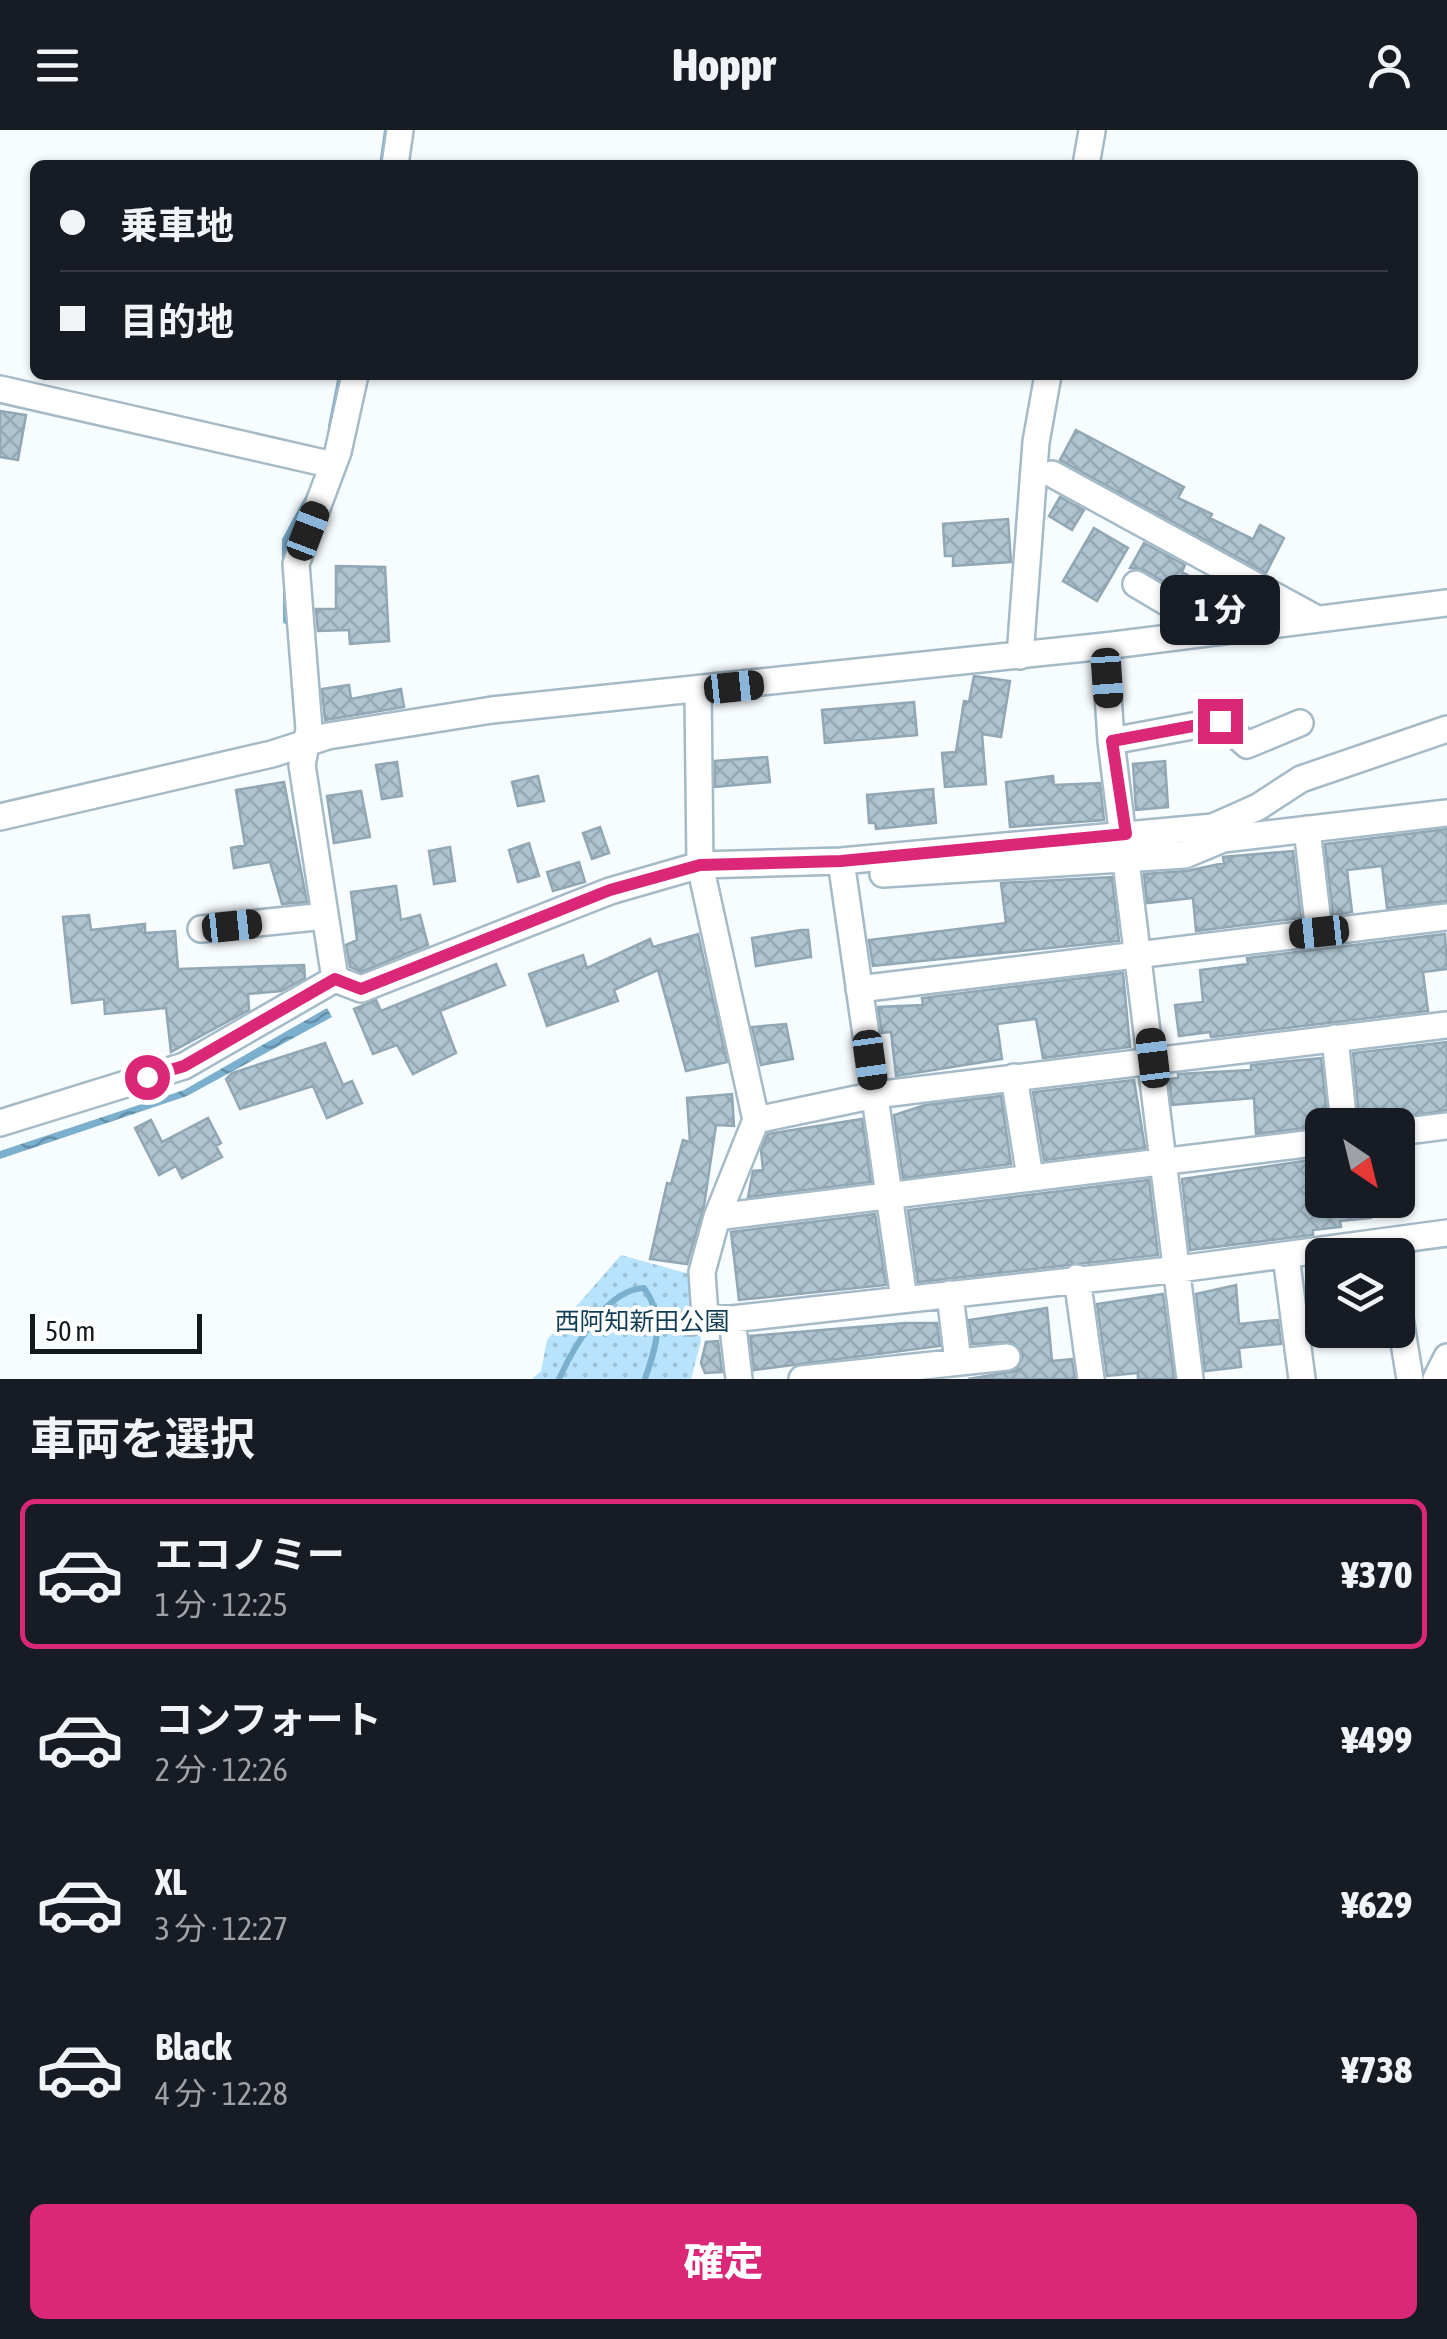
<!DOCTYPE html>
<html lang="ja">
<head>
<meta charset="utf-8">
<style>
	:root { --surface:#171b24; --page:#242831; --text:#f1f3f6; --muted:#9ea1a6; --line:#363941; --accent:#db2777 }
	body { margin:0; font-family:"Asap Condensed","Noto Sans JP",sans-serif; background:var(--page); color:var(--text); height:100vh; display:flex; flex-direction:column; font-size:38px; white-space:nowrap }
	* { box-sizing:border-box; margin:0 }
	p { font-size:32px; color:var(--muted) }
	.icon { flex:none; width:55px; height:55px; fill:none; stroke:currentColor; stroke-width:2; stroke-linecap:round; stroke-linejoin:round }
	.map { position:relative; height:1249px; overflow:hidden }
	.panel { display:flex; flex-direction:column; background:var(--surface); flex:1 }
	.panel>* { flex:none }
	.hud { position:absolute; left:30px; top:30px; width:1388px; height:220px; border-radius:15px; box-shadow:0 2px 8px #0004; display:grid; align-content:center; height:220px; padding:0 30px; background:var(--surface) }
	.needle { width:65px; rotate:145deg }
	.fabs { position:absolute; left:1305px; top:978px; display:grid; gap:20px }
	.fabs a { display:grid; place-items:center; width:110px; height:110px; border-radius:15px; background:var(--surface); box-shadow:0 2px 8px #0004; font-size:50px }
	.scale { position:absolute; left:30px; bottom:25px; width:172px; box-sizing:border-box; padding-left:10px; border:5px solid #11191d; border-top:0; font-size:28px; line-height:35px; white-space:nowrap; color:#11191d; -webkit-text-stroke:8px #fff; paint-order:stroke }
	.end { position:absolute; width:45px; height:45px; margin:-22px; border:12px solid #db2777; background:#fff; box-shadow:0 0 0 5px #fff }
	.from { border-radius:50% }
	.bubble { position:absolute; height:70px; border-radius:15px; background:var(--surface); box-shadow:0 2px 8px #0004; font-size:32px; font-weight:800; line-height:70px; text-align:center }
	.car { position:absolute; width:30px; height:60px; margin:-30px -15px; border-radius:12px; box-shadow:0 0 8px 2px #0007; background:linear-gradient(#222 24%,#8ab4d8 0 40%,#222 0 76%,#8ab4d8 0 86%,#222 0) }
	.hud b { display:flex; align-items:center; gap:35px; height:95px; font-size:38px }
	.hud b+b { border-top:2px solid var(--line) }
	.hud i { width:25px; height:25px; background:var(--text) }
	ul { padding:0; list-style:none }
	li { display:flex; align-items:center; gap:30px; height:150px; margin:0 20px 15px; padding:0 10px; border:5px solid transparent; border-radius:15px }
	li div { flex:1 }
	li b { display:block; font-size:38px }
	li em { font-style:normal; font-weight:800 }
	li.active { border-color:var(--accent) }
	li>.icon { width:90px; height:90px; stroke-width:1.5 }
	h2 { padding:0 30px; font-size:45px; line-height:120px }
	.action { display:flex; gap:20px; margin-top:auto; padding:20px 30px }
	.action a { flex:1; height:115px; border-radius:15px; background:var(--accent); color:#fff; font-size:40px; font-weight:800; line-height:115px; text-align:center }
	header { display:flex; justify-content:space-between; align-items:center; height:130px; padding:0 30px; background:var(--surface); font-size:45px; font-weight:800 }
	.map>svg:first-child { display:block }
</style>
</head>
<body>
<header><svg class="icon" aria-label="menu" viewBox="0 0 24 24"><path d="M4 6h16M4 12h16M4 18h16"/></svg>Hoppr<svg class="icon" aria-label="person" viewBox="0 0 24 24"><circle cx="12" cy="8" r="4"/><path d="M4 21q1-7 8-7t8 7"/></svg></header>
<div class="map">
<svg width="1447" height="1249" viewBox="0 0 1447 1249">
	<defs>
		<pattern id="park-dots" width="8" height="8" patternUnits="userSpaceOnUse" patternTransform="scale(2.5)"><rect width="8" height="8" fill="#b8e3fc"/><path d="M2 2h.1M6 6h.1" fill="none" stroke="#9dc2d8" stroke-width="1.8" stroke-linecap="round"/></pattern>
		<pattern id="water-waves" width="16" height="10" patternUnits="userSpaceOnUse" patternTransform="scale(2.5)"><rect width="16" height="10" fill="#7bafce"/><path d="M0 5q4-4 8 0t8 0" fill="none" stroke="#638ea7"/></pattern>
		<pattern id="building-cross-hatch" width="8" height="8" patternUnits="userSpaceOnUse" patternTransform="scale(2.5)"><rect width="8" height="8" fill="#aec4d1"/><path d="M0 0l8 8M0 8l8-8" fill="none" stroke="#95a8b3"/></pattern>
	</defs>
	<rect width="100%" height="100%" fill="#f7fcff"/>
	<path fill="url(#park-dots)" d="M 621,1125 L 693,1145 L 701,1211 L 691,1249 L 532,1249 L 541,1241 L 547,1210 Z"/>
	<path fill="url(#water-waves)" d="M 327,878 L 332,887 L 187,966 L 0,1029 L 0,1021 L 184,960 Z"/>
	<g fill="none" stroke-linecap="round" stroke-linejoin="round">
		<path stroke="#7bafce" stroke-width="6" d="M 382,35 L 387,0
			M 331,296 L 341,245
			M 285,435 L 285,410 L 310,364
			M 286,452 L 286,491
			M 559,1249 C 574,1216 607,1159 644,1158 C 666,1188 656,1217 645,1249"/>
	</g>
	<path fill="url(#building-cross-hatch)" stroke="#92a7b4" stroke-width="2.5" d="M 0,281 L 26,285 L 18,330 L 0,327 Z
		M 1076,300 L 1184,357 L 1178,368 L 1212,384 L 1210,388 L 1253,409 L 1260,395 L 1284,408 L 1266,443 L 1060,330 Z
		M 1060,367 L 1084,380 L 1072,400 L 1049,386 Z
		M 1008,389 L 1011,432 L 953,436 L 953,426 L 945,426 L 943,394 Z
		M 1094,398 L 1128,418 L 1097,471 L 1063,451 Z
		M 1144,413 L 1185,435 L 1182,442 L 1195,449 L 1186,465 L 1144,440 L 1130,438 Z
		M 336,436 L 385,437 L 389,511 L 350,514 L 349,500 L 318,501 L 316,479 L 336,479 Z
		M 974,546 L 1010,551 L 1001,607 L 982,604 L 986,654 L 945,657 L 942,623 L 956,622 L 964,571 L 969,572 Z
		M 349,555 L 351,569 L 401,559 L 404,577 L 325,590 L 322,559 Z
		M 914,572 L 917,605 L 825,613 L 822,580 Z
		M 767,627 L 770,652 L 715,657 L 715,631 Z
		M 1165,631 L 1168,677 L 1136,680 L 1133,634 Z
		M 397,632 L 402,666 L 382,669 L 376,635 Z
		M 538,646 L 544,671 L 518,676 L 512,652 Z
		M 1053,646 L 1054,655 L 1100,653 L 1104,690 L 1010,697 L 1006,652 Z
		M 284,652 L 307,772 L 282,774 L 270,732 L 234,738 L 231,718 L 245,715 L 236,660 Z
		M 933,659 L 936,693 L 876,699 L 875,693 L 869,693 L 867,665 Z
		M 361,661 L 370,707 L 334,713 L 327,666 Z
		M 600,697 L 609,723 L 592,729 L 583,703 Z
		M 1447,699 L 1447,771 L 1387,778 L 1382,736 L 1347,740 L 1352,782 L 1333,785 L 1325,714 Z
		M 529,713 L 539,746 L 518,752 L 509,720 Z
		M 450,717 L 455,751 L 434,754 L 429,721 Z
		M 1293,721 L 1301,788 L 1196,801 L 1193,768 L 1147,773 L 1144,744 L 1187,741 L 1224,733 L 1223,727 Z
		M 579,732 L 585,752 L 553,761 L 547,742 Z
		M 1112,747 L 1119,811 L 873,836 L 869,810 L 1006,793 L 1001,753 Z
		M 396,756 L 401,790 L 420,785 L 428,815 L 361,842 L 350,837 L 346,815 L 357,810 L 351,762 Z
		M 89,785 L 91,800 L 145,794 L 145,803 L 175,801 L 178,839 L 304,835 L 305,848 L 281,861 L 248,864 L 249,880 L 171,922 L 166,878 L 105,884 L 104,869 L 72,873 L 63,787 Z
		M 801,800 L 808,800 L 811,827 L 756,836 L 752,808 Z
		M 698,804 L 727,932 L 686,941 L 658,840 L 614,860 L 618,871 L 547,896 L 529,844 L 583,825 L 587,838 L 650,809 L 653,817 Z
		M 1445,804 L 1447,839 L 1423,842 L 1428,881 L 1211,907 L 1210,902 L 1179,906 L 1175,875 L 1203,872 L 1200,840 L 1248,834 L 1247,828 Z
		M 496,834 L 505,855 L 440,881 L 456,923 L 413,944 L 397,915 L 373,924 L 354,879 L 376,870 L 381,881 Z
		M 1123,843 L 1130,917 L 1043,928 L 1036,889 L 997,894 L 1002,929 L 896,946 L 891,902 L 882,903 L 878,877 L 923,875 L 922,868 Z
		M 786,894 L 793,929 L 761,935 L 752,897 Z
		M 1447,912 L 1447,980 L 1360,995 L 1353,923 Z
		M 325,913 L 343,955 L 352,951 L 362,973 L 327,988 L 313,956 L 240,979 L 226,949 L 232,943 Z
		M 1321,928 L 1328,995 L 1256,1004 L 1254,968 L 1172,975 L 1169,949 L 1178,948 L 1178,944 L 1251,940 L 1251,935 Z
		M 1134,950 L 1145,1018 L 1044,1030 L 1033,962 Z
		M 732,964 L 734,996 L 716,995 L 704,1076 L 687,1134 L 650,1129 L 667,1053 L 671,1054 L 683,1010 L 690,1012 L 687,968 Z
		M 1001,966 L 1011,1034 L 903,1048 L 894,985 L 925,975 Z
		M 208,988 L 221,1013 L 216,1016 L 222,1027 L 182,1048 L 176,1036 L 159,1045 L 135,998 L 151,990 L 162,1012 Z
		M 862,989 L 871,1052 L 748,1067 L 753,1041 L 763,1040 L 761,1020 L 768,1004 Z
		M 1317,1029 L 1321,1070 L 1369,1070 L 1371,1088 L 1340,1091 L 1341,1097 L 1313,1100 L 1313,1105 L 1190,1120 L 1182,1049 Z
		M 1149,1050 L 1158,1125 L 918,1152 L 908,1080 Z
		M 875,1084 L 886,1155 L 739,1170 L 731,1102 Z
		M 1236,1155 L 1239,1194 L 1278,1190 L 1281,1214 L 1239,1218 L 1241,1237 L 1205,1241 L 1196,1164 Z
		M 1163,1164 L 1174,1249 L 1138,1249 L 1138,1243 L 1107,1246 L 1097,1174 Z
		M 1047,1178 L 1052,1231 L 1072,1229 L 1075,1249 L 968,1249 L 1016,1241 L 1023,1226 L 1013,1212 L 972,1214 L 969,1190 Z
		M 905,1193 L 937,1193 L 940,1216 L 754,1240 L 750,1206 Z
		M 718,1211 L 722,1242 L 705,1243 L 701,1233 L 706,1212 Z"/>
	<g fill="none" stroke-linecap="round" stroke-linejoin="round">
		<g stroke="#a4bac7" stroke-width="30">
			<path id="minor" d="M 395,35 L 400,0
				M 1086,35 L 1092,1
				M 0,259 L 333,335
				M 1052,344 L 1317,489
				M 1136,454 L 1217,502
				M 1105,516 L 1111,611 L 1190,1249
				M 1020,526 L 1036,312 L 1048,245
				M 1111,611 L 1220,591 L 1247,615 L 1300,593
				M 0,687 L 272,624 L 328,606 L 492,580 L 1105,516 L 1447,473
				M 1307,699 L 1319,802
				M 841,731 L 904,1169
				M 883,744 L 1185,725 L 1223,709 L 1447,683
				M 201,799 L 325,786
				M 335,849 L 302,635 L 309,599 L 296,434 L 338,322 L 355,245
				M 859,859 L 1447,787
				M 1335,908 L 1344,995
				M 1014,947 L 1030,1047
				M 756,990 L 875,965 L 1447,895
				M 0,993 L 184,936 L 335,849 L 361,859 L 610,761 L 700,735 L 841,731 L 1213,697 L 1258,677 L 1301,649 L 1447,599
				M 1398,1002 L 1447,996
				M 717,1087 L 1322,1012
				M 1286,1126 L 1302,1249
				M 1077,1148 L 1091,1249
				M 950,1164 L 958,1232
				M 1398,1176 L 1410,1249
				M 702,1187 L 732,1189 L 1179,1139 L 1447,1103
				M 732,1189 L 739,1249
				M 691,1192 L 705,1186 L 702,1142 L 717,1087 L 756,990 L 700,735 L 698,561
				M 802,1249 L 1007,1227
				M 1436,1249 L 1447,1227"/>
		</g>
		<use href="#minor" stroke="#fff" stroke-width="25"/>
	</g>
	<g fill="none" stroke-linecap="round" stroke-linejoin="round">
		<path stroke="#db2777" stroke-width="12" d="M 147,947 L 184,936 L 335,849 L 361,859 L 610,760 L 700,735 L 841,731 L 1126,704 L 1112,611 L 1220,591"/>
	</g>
	<g text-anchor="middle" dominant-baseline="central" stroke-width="8" stroke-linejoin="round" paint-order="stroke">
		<g font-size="25" fill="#123e54" stroke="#fff">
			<text x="642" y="1191">西阿知新田公園</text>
		</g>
	</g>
</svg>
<div class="fabs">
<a><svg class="needle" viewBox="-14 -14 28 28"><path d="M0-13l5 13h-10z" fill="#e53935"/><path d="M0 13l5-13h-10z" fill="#9ea1a6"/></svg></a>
<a><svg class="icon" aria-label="layers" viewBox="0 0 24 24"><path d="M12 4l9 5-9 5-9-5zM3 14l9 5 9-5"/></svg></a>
</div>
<div class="scale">50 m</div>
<i class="end from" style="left:147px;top:947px"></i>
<i class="end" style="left:1220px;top:591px"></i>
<div class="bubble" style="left:1160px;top:445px;width:120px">1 分</div>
<i class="car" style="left:308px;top:401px;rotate:21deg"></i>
<i class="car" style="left:1107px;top:548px;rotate:176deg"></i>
<i class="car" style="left:734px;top:557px;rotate:84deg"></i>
<i class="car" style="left:232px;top:796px;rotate:84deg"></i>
<i class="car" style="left:1319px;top:802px;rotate:264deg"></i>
<i class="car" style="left:1153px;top:928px;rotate:353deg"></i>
<i class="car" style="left:870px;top:930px;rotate:172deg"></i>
<div class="hud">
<b><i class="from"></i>乗車地</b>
<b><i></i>目的地</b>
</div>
</div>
<section class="panel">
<h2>車両を選択</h2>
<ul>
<li class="active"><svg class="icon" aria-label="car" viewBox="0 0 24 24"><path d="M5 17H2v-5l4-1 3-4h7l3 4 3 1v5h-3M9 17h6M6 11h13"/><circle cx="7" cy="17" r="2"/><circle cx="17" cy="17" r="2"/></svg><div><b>エコノミー</b><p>1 分 · 12:25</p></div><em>¥370</em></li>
<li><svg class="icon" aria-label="car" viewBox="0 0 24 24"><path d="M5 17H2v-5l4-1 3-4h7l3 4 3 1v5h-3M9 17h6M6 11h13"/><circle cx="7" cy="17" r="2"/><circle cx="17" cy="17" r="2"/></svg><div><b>コンフォート</b><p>2 分 · 12:26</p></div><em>¥499</em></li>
<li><svg class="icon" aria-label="car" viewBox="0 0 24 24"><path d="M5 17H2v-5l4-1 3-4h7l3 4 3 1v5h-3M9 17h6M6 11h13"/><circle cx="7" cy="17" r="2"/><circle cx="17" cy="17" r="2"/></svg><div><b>XL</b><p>3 分 · 12:27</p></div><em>¥629</em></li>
<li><svg class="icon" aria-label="car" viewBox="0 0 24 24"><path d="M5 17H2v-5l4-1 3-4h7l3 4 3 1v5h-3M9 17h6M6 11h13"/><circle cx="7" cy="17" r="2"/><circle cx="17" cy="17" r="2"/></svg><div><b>Black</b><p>4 分 · 12:28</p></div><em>¥738</em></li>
</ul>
<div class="action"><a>確定</a></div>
</section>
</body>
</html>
